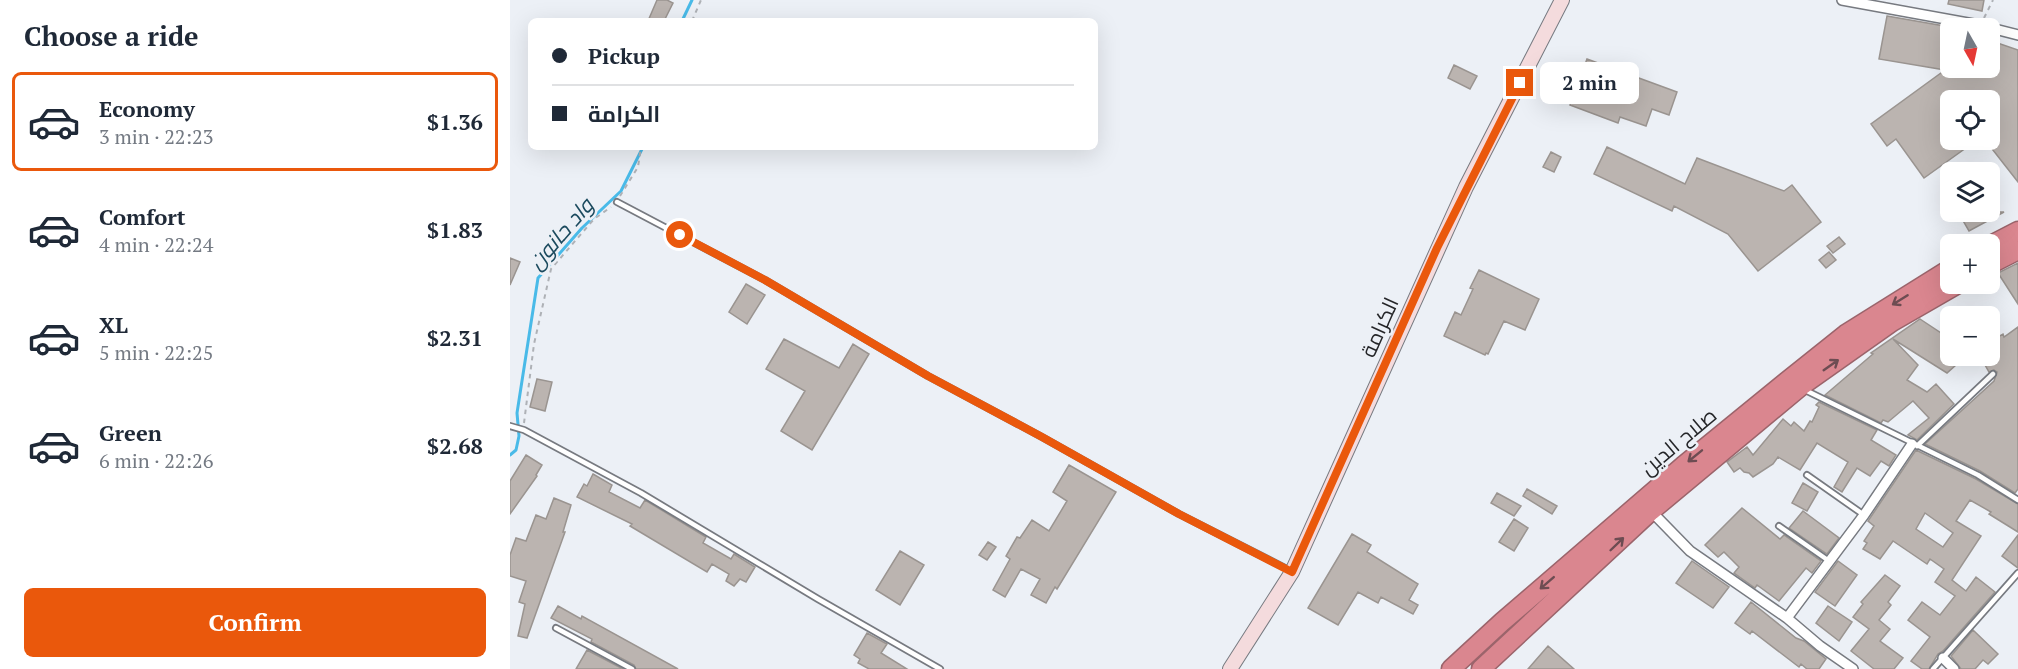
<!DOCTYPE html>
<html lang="en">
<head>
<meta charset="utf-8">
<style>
	:root { --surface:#fff; --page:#f2f2f3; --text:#1f2937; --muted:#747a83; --line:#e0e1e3; --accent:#ea580c }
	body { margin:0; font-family:"PT Serif",Cairo,serif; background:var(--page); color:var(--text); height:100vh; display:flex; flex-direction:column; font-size:22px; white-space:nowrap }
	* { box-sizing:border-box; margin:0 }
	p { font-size:20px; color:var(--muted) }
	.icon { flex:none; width:33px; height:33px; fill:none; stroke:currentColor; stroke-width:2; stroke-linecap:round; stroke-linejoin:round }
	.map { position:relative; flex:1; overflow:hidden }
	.panel { display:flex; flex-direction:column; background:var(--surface); width:510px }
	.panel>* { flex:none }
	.banner { position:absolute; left:18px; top:18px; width:570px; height:132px; border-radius:9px; box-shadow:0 6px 24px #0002; display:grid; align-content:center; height:132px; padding:0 24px; background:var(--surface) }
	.needle { width:39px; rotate:171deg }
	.controls { position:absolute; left:1430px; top:18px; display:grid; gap:12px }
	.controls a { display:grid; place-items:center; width:60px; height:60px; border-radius:9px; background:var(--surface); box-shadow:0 6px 24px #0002; font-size:30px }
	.end { position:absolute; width:27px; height:27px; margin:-14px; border:8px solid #ea580c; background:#fff; box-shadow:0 0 0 3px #fff }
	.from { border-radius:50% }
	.bubble { position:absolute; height:42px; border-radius:9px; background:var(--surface); box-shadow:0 6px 24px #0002; font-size:20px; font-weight:700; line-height:42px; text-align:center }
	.banner b { display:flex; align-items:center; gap:21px; height:57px; font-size:22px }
	.banner b+b { border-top:2px solid var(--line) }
	.banner i { width:15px; height:15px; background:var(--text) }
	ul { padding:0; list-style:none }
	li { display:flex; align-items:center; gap:18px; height:99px; margin:0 12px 9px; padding:0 12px; border:3px solid transparent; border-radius:9px }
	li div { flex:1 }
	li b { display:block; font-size:22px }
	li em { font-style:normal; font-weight:700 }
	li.current { border-color:var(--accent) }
	li>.icon { width:54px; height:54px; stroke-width:1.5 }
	h2 { padding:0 24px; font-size:27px; line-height:72px }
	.button { display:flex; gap:12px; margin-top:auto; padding:12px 24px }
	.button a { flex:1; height:69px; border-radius:9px; background:var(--accent); color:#fff; font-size:24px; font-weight:700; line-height:69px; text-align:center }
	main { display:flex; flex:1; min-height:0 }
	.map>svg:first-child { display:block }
</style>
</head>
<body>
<main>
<section class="panel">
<h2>Choose a ride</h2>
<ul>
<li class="current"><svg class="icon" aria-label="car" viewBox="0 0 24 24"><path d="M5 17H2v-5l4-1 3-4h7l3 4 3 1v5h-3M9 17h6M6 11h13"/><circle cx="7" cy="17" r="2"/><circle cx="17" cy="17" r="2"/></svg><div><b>Economy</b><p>3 min · 22:23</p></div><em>$1.36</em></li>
<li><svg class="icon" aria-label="car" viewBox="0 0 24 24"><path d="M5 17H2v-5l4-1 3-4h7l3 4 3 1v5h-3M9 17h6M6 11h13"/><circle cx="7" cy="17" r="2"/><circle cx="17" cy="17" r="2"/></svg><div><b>Comfort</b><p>4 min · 22:24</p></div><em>$1.83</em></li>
<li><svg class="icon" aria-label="car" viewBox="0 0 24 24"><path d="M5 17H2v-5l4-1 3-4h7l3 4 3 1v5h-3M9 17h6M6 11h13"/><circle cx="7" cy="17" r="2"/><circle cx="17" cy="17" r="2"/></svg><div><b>XL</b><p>5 min · 22:25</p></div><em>$2.31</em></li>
<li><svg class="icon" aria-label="car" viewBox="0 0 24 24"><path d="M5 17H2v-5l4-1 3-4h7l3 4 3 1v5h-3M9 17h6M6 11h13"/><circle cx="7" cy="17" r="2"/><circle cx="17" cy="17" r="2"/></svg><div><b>Green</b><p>6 min · 22:26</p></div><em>$2.68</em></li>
</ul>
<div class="button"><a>Confirm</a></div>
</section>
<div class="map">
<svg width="1508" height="669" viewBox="0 0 1508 669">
	<rect width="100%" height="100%" fill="#ecf0f6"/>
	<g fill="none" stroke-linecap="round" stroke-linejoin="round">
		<path stroke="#49bae8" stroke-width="3" d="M 172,21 L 182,0
			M 0,455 L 6,450 L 9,436 L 7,413 L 28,278 L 72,228 L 111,191 L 133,147"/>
	</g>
	<path fill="#bbb4b0" stroke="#9a9490" stroke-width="1.5" fill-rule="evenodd" d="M 147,0 L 157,0 L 163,3 L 154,21 L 138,21 Z
		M 1439,0 L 1474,0 L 1472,11 L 1438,4 Z
		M 1377,16 L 1440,27 L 1440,68 L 1479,68 L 1479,40 L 1508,50 L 1508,182 L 1479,145 L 1479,100 L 1440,100 L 1440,140 L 1467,140 L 1414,178 L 1386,139 L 1377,146 L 1361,124 L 1435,70 L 1369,59 Z
		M 1077,59 L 1167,92 L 1159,115 L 1142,109 L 1136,126 L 1110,117 L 1108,123 L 1060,105 Z
		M 944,65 L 967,76 L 960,89 L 938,78 Z
		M 1097,147 L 1175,184 L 1187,158 L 1274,191 L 1282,185 L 1311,222 L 1248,271 L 1218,234 L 1164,206 L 1162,211 L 1084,174 Z
		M 1041,152 L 1051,157 L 1044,172 L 1033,167 Z
		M 1479,195 L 1488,212 L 1494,212 L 1459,231 L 1448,212 L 1479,212 Z
		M 1329,237 L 1335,244 L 1323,253 L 1317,246 Z
		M 1319,252 L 1326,260 L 1316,268 L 1309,260 Z
		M 0,258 L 10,262 L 0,285 Z
		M 1508,263 L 1508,304 L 1488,273 Z
		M 969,270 L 1029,299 L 1015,330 L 994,321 L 978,354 L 976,353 L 975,355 L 934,336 L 945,312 L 951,315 L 963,289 L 960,288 Z
		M 236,284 L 255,295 L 237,324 L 219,312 Z
		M 1410,319 L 1440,339 L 1440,356 L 1456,356 L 1437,373 L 1383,339 L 1408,365 L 1397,380 L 1417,392 L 1426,384 L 1444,404 L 1407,440 L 1398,435 L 1419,418 L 1403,401 L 1378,422 L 1373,420 L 1371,423 L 1315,395 L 1363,354 L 1361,353 Z
		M 1508,327 L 1508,489 L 1505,493 L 1470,471 L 1415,444 L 1484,381 L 1487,372 L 1484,370 L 1479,372 L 1470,356 L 1479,356 L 1479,342 L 1493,334 L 1494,337 Z
		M 274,339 L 329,368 L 343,344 L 359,354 L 302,450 L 271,431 L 295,391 L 256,369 Z
		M 27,379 L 42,382 L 35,411 L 20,407 Z
		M 1309,402 L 1367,430 L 1361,440 L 1386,455 L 1379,466 L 1371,461 L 1360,476 L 1347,468 L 1332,492 L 1324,487 L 1338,462 L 1307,443 L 1290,470 L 1268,457 L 1263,464 L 1243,477 L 1239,473 L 1234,472 L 1230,468 L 1224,472 L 1217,462 L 1237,447 L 1243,455 L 1273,419 L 1281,426 L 1284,422 L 1294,431 L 1300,421 L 1302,422 L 1309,407 L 1306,405 Z
		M 1406,450 L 1466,479 L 1508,504 L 1508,532 L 1479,514 L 1481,512 L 1460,500 L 1446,521 L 1471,536 L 1442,580 L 1456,591 L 1466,577 L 1485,592 L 1433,651 L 1428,654 L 1419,669 L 1412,669 L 1401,661 L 1420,637 L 1398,620 L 1412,602 L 1430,615 L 1445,596 L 1425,582 L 1434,569 L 1420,559 L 1417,564 L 1383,541 L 1370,559 L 1353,549 L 1357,543 L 1354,541 L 1364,526 L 1358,521 ZM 1415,513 L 1443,533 L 1433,547 L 1406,529 Z
		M 16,455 L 32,465 L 26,475 L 27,476 L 0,514 L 0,481 Z
		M 559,465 L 606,492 L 547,589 L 545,587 L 536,603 L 521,595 L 530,579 L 511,569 L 495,597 L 483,590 L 500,559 L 496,556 L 507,537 L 510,538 L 522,520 L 539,531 L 557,501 L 543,492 Z
		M 83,474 L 102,485 L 99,492 L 130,508 L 135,500 L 196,537 L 193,543 L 221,559 L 224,554 L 245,567 L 236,582 L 230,579 L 224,586 L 216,581 L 219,574 L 202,564 L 197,572 L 120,526 L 122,524 L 67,497 L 74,484 L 77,486 Z
		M 1293,483 L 1308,492 L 1297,511 L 1282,503 Z
		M 1017,489 L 1047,506 L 1042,514 L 1013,496 Z
		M 987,493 L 1011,506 L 1004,516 L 981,503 Z
		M 44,498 L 61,505 L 53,532 L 55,532 L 17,638 L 8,636 L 15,604 L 9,602 L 16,581 L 0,576 L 0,555 L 6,538 L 16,541 L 26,515 L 36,519 Z
		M 1232,508 L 1270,539 L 1274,535 L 1311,561 L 1302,573 L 1296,568 L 1269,601 L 1247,585 L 1245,588 L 1224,573 L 1229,567 L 1214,552 L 1208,557 L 1195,545 Z
		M 1293,511 L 1329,538 L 1317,554 L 1279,528 Z
		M 1004,519 L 1018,528 L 1004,551 L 989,542 Z
		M 842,534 L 861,545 L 857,552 L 908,584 L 899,600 L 908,605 L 903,614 L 871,597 L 868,603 L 848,592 L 828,625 L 798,608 Z
		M 1508,535 L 1508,568 L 1492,556 Z
		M 478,542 L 486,547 L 477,560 L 469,555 Z
		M 390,551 L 414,565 L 390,605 L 366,590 Z
		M 1182,561 L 1219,587 L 1203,608 L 1166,583 Z
		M 1328,561 L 1347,575 L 1325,606 L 1305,592 Z
		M 1375,575 L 1390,586 L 1378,602 L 1381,605 L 1369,620 L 1380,629 L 1370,641 L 1393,658 L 1384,669 L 1364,669 L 1341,651 L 1359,629 L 1343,617 L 1353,604 L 1351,602 Z
		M 1241,602 L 1286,638 L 1294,641 L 1316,659 L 1309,669 L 1297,669 L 1291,664 L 1289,667 L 1242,631 L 1240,634 L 1225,623 Z
		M 48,606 L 71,619 L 72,616 L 168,669 L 126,669 L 124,665 L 81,642 L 82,639 L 41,618 Z
		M 1318,606 L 1342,622 L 1329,641 L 1306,623 Z
		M 1463,630 L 1488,654 L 1478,664 L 1473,660 L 1465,669 L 1451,669 L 1441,656 Z
		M 357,633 L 377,644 L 371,653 L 397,669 L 359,669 L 348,663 L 350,659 L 344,655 Z
		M 1038,646 L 1064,669 L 1018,669 Z
		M 77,650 L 113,669 L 66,669 Z"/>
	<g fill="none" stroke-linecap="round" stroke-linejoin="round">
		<g stroke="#777a80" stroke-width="8">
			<path id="lane" d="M 107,202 L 255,280 L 418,376 L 532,437 L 669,514 L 779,570
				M 1295,390 L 1468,475 L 1508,500
				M 0,426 L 14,430 L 131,493 L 308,599 L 430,669
				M 1407,446 L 1483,374
				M 1297,475 L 1354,515
				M 1269,526 L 1319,561
				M 46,628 L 122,669
				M 1423,669 L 1508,573"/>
		</g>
		<g stroke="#777a80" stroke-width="12">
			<path id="street" d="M 1332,0 L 1469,25 L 1508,35
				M 1141,511 L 1180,551 L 1277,618 L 1310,646 L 1343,669
				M 1277,618 L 1354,515 L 1402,444
				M 1433,658 L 1444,669"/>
		</g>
		<g stroke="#777a80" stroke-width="16">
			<path id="secondary" d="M 720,669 L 782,572 L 956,187 L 1052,0"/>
		</g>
		<g stroke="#9b646b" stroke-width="21">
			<path id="highway" d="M 1479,246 L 1508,231
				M 1479,265 L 1508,250
				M 941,669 L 992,622 L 1173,466 L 1276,382 L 1336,334 L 1440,269
				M 971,669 L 1141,511 L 1290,387 L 1382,322 L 1448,284"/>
		</g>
		<path stroke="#aeb1b6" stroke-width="2" stroke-dasharray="4.5 4.5" stroke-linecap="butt" d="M 1474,18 L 1483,0
			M 182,21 L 191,0
			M 110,196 L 128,167 L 131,147
			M 14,423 L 24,344 L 41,269 L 84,219 L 101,207"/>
		<use href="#lane" stroke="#fff" stroke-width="4.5"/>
		<use href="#street" stroke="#fff" stroke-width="9"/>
		<use href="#secondary" stroke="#f4dbdd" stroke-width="14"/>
		<use href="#highway" stroke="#da868f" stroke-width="18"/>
	</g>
	<defs><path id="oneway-shaft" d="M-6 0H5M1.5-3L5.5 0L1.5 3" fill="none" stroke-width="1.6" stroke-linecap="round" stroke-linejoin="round" transform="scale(1.5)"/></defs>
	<g stroke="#6d4c52">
		<use href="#oneway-shaft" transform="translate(1390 300) rotate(148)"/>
		<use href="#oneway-shaft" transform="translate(1321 365) rotate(-35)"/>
		<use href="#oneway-shaft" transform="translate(1185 456) rotate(141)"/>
		<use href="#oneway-shaft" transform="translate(1107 544) rotate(-44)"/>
		<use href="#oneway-shaft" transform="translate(1037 583) rotate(139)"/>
	</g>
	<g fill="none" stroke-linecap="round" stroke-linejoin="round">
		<path stroke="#ea580c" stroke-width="8" d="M 170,235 L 255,280 L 418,376 L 532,437 L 669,514 L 782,572 L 927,248 L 1010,83"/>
	</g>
	<g text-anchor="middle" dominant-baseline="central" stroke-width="5" stroke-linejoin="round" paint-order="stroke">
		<g font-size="21" fill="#252629" stroke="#ecf0f6">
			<text transform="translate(869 327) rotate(-66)">الكرامة</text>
			<text transform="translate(1168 441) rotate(-40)">صلاح الدين</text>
		</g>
		<g font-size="22" font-style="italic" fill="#1b4a5e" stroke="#ecf0f6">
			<text transform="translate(50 233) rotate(-49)">واد حانون</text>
		</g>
	</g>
</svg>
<div class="controls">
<a><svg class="needle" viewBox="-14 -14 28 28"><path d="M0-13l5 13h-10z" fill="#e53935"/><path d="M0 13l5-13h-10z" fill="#747a83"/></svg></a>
<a><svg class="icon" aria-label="locate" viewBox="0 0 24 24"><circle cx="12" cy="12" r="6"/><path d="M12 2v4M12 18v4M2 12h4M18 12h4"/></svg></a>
<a><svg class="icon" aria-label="layers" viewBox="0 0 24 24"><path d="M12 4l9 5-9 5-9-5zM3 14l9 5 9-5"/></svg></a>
<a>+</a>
<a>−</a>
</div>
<i class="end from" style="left:170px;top:235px"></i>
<i class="end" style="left:1010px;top:83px"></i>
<div class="bubble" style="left:1030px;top:62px;width:99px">2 min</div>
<div class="banner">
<b><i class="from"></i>Pickup</b>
<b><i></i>الكرامة</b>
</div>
</div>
</main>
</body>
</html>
